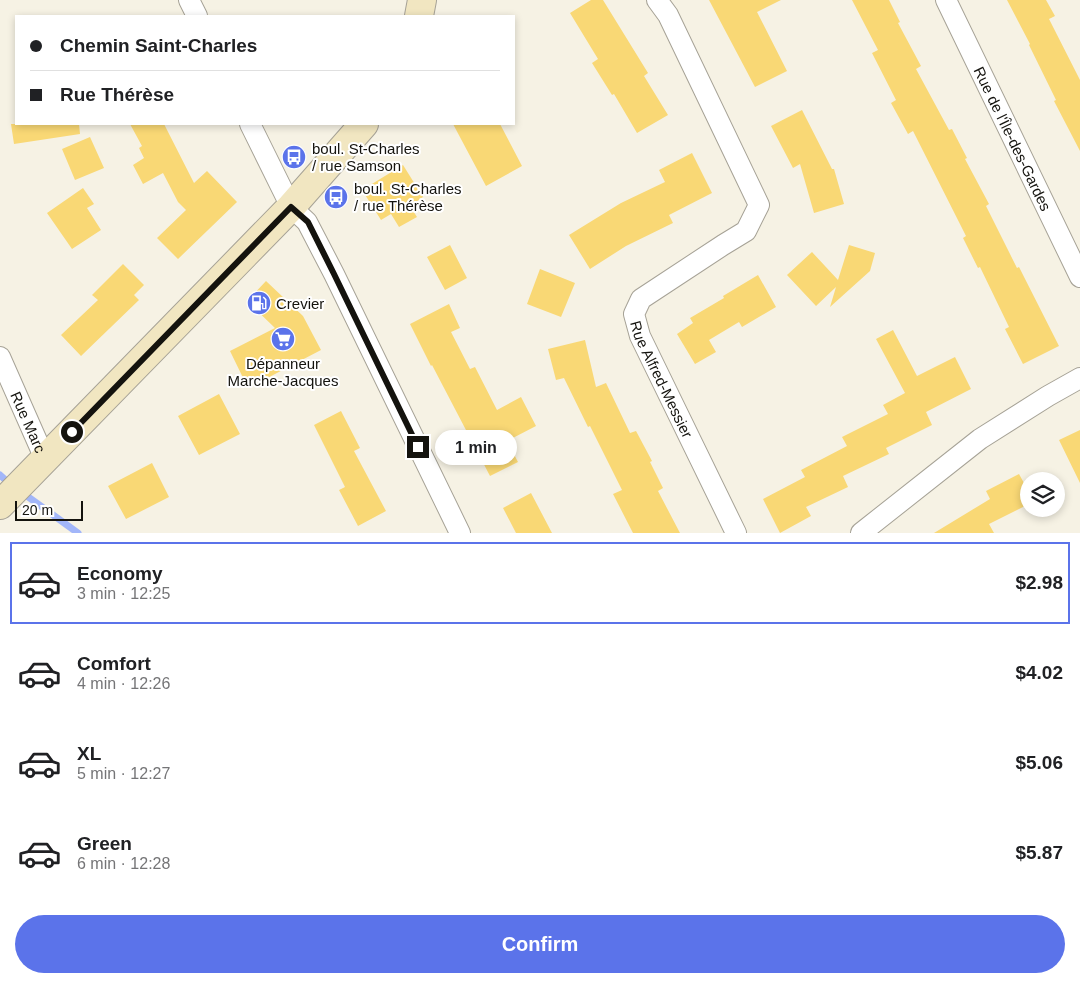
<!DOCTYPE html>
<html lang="en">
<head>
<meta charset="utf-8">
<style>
	:root { --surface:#fff; --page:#f6f6f6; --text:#202124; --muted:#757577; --line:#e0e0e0; --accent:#5b73ea }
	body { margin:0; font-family:Arial,sans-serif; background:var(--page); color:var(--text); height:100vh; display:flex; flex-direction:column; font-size:19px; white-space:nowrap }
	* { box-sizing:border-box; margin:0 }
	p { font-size:16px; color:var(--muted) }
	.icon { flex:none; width:28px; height:28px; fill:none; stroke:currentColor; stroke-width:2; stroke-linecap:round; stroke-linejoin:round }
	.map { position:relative; height:533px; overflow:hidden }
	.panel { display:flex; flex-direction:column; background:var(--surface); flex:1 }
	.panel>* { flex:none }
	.banner { position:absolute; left:15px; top:15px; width:500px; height:110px; border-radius:0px; box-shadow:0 2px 8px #0003; display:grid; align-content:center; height:110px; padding:0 15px; background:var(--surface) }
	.buttons { position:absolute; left:1020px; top:472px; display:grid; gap:10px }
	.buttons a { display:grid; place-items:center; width:45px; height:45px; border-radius:50%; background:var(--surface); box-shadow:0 2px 8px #0003; font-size:25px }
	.scale { position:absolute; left:15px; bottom:12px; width:68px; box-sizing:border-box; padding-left:5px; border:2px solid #14130e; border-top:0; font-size:14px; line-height:18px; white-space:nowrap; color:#14130e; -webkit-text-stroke:4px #fff; paint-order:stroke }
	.end { position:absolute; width:22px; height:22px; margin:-11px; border:6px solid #14130e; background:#fff; box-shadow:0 0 0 2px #fff }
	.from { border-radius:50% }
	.bubble { position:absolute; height:35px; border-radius:18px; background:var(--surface); box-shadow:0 2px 8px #0003; font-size:16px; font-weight:700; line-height:35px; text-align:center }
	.banner b { display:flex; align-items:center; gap:18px; height:48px; font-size:19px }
	.banner b+b { border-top:1px solid var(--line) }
	.banner i { width:12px; height:12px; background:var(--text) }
	ul { padding:9px 0 0; list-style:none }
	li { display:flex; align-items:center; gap:15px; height:82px; margin:0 10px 8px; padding:0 5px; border:2px solid transparent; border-radius:0px }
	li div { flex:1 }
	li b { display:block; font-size:19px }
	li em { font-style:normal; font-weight:700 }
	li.on { border-color:var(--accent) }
	li>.icon { width:45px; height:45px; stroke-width:1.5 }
	.cta { display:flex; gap:10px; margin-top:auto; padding:10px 15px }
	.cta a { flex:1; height:58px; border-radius:30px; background:var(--accent); color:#fff; font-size:20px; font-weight:700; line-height:58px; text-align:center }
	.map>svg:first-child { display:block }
</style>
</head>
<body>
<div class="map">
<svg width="1080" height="533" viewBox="0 0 1080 533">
	<rect width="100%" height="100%" fill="#f6f2e4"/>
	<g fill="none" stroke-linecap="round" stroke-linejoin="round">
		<path stroke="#a2b6f9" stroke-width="7" d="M 0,475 L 11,485
			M 20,491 L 78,533"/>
	</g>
	<path fill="#f9d875" d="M 591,0 L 603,0 L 648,73 L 644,76 L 668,115 L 637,133 L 614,94 L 612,95 L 592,63 L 598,59 L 570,13 Z
		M 709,0 L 781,0 L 757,12 L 787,71 L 755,87 Z
		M 852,0 L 889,0 L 900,22 L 898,23 L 921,66 L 916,69 L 949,130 L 952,129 L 967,158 L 965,159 L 989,204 L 986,206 L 1017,268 L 1019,267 L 1059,346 L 1023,364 L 1005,329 L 1009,327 L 980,267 L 978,268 L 963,238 L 966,236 L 913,131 L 908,134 L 891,103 L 896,100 L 872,53 L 878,50 Z
		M 1007,0 L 1046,0 L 1055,16 L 1049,19 L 1080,80 L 1080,151 L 1054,101 L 1056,100 L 1029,45 L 1030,44 Z
		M 802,110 L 832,169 L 834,169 L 844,204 L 814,213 L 800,164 L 793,168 L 771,126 Z
		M 11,124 L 79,124 L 80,134 L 14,144 Z
		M 130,124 L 164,124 L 194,183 L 207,171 L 237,202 L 178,259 L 157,238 L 186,210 L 178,202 L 163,173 L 143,184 L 133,165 L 144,158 L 139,148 L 142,146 Z
		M 453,124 L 500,124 L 522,166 L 486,186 Z
		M 90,137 L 104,168 L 75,180 L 62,149 Z
		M 692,153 L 712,193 L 669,215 L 673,223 L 626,246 L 590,269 L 569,235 L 621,203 L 665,182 L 659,170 Z
		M 403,165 L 423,197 L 410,206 L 417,217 L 399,227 L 391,214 L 381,220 L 362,190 Z
		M 83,188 L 94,204 L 87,208 L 101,230 L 72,249 L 47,213 Z
		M 450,245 L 467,278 L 445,290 L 427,257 Z
		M 849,245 L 875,253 L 870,271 L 830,307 L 836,287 L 816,306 L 787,275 L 812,252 L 838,280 Z
		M 123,264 L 144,285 L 134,295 L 139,300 L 81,356 L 61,335 L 98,300 L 92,295 Z
		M 540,269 L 575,283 L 561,317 L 527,304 Z
		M 758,275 L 776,307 L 742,327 L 739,322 L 709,340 L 716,352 L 695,364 L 677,334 L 693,323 L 690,318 L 724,298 L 723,296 Z
		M 266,281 L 303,316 L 321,350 L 248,388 L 230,351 L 275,328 L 247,301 Z
		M 449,304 L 460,328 L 451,332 L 470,369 L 475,367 L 497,410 L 521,397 L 536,426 L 507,441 L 518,462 L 490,476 L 432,365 L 431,366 L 410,324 Z
		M 893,330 L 917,376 L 955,357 L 971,389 L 926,412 L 932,425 L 886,448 L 889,454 L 843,476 L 848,487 L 806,507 L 811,516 L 780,533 L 763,499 L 805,477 L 801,470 L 847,446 L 842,437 L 888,414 L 883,405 L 905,393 L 876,339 Z
		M 585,340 L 596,387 L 606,383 L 630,433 L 636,431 L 652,461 L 650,462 L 663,488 L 658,491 L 680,533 L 633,533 L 613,494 L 622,490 L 590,426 L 588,427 L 564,378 L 556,380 L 548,349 Z
		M 219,394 L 240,434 L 199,455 L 178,416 Z
		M 341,411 L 360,448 L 354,451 L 386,511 L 358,526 L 339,490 L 345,487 L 314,425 Z
		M 1080,430 L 1080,483 L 1059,440 Z
		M 152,463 L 169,497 L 126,519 L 108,486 Z
		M 1019,474 L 1029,492 L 1029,504 L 989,524 L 994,533 L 934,533 L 990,499 L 986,491 Z
		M 531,493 L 552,533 L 516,533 L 503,508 Z"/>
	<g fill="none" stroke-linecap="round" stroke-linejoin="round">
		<g stroke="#a6a296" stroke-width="22">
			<g id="street">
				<path d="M 189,0 L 197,16"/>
				<path id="s1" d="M 657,0 L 668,15 L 759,205 L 746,231 L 723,245 L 641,299 L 634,314 L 640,336 L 736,533"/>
				<path id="s2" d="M 946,0 L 1080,277"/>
				<path d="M 250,124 L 291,207 L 307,222 L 334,274 L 460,533"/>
				<path id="s3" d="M 0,357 L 45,459"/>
				<path d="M 861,533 L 980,439 L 1048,396 L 1080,378"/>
			</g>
		</g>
		<g stroke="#a6a296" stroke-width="30">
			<path id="secondary" d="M 419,16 L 422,0
				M 0,505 L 291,207 L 364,124"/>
		</g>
		<use href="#street" stroke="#fff" stroke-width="20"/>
		<use href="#secondary" stroke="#f1e6c1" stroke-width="28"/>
	</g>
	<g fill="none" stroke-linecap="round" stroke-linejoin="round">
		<path stroke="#14130e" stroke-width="6" d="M 72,432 L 291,207 L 308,222 L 334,274 L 418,447"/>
	</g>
	<defs>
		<g id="bus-disc" transform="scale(1.25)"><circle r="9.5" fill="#5b73ea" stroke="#fff"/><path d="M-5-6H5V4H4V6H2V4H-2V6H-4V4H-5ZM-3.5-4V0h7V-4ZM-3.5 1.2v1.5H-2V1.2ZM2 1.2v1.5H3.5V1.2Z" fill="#fff"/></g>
		<g id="fuel-disc" transform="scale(1.25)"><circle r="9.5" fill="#5b73ea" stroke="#fff"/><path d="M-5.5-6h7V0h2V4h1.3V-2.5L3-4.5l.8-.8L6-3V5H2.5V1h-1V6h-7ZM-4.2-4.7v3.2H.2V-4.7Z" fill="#fff"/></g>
		<g id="supermarket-disc" transform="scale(1.25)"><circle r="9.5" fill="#5b73ea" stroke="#fff"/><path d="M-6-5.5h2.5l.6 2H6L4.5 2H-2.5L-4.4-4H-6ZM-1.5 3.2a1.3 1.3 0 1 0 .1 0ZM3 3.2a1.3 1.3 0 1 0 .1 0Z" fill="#fff"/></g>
	</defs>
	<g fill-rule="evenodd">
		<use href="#bus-disc" x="294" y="157"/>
		<use href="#bus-disc" x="336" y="197"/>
		<use href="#fuel-disc" x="259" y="303"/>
		<use href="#supermarket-disc" x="283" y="339"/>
	</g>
	<g text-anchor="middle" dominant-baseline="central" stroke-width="4" stroke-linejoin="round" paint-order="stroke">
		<g font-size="15" fill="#14130e" stroke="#fff">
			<text stroke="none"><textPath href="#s2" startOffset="154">Rue de l'Île-des-Gardes</textPath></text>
			<text stroke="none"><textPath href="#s1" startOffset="471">Rue Alfred-Messier</textPath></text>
			<text stroke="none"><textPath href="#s3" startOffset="71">Rue Marc</textPath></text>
		</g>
		<g font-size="15" fill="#14130e" stroke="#fff" text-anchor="start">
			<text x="312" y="148">boul. St-Charles<tspan x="312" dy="17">/ rue Samson</tspan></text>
			<text x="354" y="188">boul. St-Charles<tspan x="354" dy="17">/ rue Thérèse</tspan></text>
			<text x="276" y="303">Crevier</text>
			<text x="283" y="363" text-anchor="middle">Dépanneur<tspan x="283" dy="17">Marche-Jacques</tspan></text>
		</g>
	</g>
</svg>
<div class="buttons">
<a><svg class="icon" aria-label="layers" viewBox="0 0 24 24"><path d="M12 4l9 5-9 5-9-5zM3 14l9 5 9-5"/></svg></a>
</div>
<div class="scale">20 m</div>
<i class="end from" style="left:72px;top:432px"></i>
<i class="end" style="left:418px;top:447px"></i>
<div class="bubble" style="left:435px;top:430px;width:82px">1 min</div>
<div class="banner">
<b><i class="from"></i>Chemin Saint-Charles</b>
<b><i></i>Rue Thérèse</b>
</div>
</div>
<section class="panel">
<ul>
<li class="on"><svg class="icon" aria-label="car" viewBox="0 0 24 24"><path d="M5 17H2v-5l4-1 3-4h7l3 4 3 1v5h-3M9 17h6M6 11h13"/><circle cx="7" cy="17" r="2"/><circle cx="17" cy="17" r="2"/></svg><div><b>Economy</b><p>3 min · 12:25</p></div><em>$2.98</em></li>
<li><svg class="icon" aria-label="car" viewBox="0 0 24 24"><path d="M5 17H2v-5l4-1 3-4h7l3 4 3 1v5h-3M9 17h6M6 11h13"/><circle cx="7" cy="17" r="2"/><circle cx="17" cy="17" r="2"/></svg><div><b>Comfort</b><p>4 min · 12:26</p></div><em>$4.02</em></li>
<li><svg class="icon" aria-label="car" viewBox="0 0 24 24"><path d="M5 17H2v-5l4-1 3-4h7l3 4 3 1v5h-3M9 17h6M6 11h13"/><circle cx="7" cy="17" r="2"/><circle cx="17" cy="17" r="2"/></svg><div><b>XL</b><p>5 min · 12:27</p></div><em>$5.06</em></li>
<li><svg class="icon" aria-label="car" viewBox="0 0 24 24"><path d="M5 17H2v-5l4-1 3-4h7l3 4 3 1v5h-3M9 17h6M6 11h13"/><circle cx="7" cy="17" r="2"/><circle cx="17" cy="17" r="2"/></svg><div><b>Green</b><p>6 min · 12:28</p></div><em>$5.87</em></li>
</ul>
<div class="cta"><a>Confirm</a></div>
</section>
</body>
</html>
